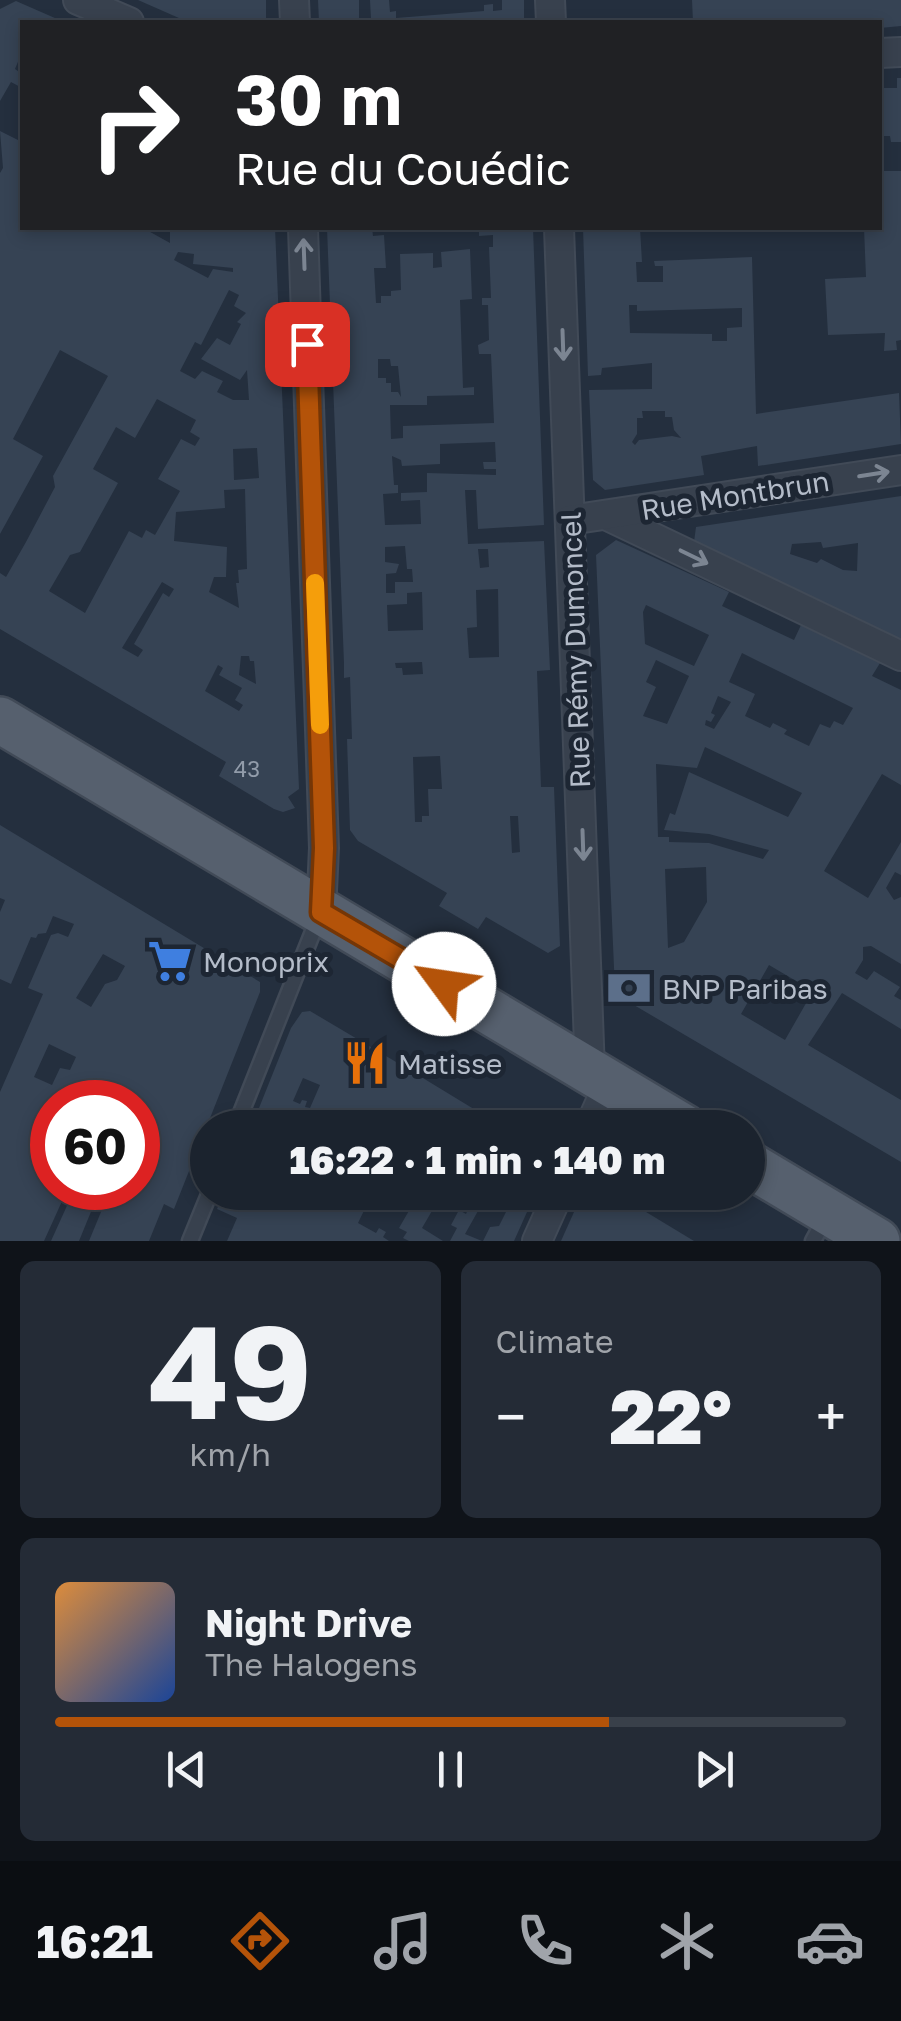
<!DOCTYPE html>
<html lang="en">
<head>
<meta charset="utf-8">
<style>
	:root { --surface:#1b232e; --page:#242b36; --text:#f1f3f6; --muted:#a0a4aa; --line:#39404a; --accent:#b45309 }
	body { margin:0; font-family:"Golos Text",sans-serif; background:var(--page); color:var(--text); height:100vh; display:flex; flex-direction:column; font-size:38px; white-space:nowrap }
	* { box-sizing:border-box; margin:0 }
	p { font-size:32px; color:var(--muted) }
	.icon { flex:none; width:55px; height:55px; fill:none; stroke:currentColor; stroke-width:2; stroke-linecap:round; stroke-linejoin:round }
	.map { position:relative; height:1241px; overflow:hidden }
	.details { display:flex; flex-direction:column; gap:20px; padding:20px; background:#0f1319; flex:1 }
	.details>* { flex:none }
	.top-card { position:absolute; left:20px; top:20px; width:862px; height:210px; border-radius:0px; box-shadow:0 5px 15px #0003,0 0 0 2px var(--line); background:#202124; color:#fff; overflow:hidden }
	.speed { position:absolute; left:30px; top:1080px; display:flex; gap:20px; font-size:50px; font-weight:700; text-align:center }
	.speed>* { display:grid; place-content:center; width:130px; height:130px; border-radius:50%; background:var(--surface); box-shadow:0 5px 15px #0003,0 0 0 2px var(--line); line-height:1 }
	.speed .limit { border:15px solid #d22; background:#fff; color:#111 }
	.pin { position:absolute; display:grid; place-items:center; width:85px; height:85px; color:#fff; margin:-42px; border-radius:20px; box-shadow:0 5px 15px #0006 }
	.me { position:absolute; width:110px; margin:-55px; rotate:301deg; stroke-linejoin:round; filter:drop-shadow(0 0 8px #0008) }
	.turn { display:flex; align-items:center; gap:35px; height:210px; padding:0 50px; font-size:45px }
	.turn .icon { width:130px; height:130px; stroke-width:2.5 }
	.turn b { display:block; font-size:70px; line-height:85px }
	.big { font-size:75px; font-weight:800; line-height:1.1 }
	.details .widget { flex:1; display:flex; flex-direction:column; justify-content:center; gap:15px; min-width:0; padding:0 35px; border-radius:15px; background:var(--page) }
	.details .dial { align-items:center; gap:0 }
	.dial b { font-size:130px; line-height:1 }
	.song { display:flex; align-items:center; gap:30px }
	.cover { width:120px; height:120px; border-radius:15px; background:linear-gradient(135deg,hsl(30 70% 55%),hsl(220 70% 35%)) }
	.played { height:10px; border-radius:5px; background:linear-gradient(90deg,var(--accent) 70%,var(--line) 70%) }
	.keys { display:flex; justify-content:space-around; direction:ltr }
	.heat { display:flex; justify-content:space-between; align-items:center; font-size:55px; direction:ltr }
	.details .tiles { flex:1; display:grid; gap:20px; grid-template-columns:1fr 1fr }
	.widget:last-child { grid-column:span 2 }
	.trip { position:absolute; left:190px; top:1110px; width:575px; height:100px; border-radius:50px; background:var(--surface); box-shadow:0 5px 15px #0003,0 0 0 2px var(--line); font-weight:800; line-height:100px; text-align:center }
	.dock { display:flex; height:160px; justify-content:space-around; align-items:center; background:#0b0e12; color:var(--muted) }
	.dock .icon { width:70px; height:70px }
	.dock .selected { color:var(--accent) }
	.dock b { font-size:45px; color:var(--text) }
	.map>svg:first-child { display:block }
	.building { fill:#364354; fill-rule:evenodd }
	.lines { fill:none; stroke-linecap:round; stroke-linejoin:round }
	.service-casing { stroke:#414a57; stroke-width:19 }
	.minor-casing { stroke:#414a57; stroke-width:32 }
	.primary-casing { stroke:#414a57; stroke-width:50 }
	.service { stroke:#38414e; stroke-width:14 }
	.minor { stroke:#38414e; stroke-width:28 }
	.primary { stroke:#56606e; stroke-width:45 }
	.oneway { stroke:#7c8592 }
	.route-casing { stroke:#753606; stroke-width:25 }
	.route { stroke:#b45309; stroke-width:18 }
	.slow { stroke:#f59e0b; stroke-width:18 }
	.labels { text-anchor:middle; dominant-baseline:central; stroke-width:10; stroke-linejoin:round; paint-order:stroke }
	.number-label { font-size:22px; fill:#929caa }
	.street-label { font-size:28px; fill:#b4bcc9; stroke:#1d2633 }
	.poi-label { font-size:28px; fill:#b4bcc9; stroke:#1d2633; text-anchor:start }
</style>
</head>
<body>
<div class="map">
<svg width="901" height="1241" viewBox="0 0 901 1241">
	<rect width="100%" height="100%" fill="#242f3e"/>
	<g class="building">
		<path d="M138 0H266V22H188Z"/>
		<path d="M318 0H359V22H319Z"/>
		<path d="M370 0H389L390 12 396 11V18L484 11V5L493 4V11L502 10V0H524V22H363L371 19Z"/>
		<path d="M692 0H901V26L880 28V22H693Z"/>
		<path d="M16 1 64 22H22V52L15 69 22 74V88L11 82 0 101V9Z"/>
		<path d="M897 78H901V142H891L890 136H880V88H897Z"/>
		<path d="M0 131 22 142V228H143L170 243V228H275L299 789 288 797 295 808 283 812 274 809 219 776 226 762 0 629V573L6 577 26 542 55 487 53 476 108 376 60 350 13 439 43 456 0 534V173L3 168ZM178 252 194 254 193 264 233 268V272L213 269 208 278 174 260ZM229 290 239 295 234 306 246 313 237 322 241 324 230 345 217 338 201 359 240 380 247 370 249 400H233L217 392 223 381 202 371 195 379 180 371 195 342 201 345ZM157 399 196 420 190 432 200 438 195 446 181 439 158 479 180 491 155 535 146 530 142 538 129 531 85 613 49 591 70 555 80 552 118 483 93 469 116 427 135 438ZM257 448 259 478 234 480 233 449ZM245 489 247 569 238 570 239 583H236L239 608 209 592 214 577H226L227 547 174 541 176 512 225 508 224 490ZM162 582 174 589 169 597 163 593 134 644 143 650 138 657 122 648ZM241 656H249L250 661H254L256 684 239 675ZM218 665 223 668 219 675 242 688 235 700 243 705 239 711 205 691Z"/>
		<path d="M880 171H901V340L896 341 897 350 884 351 885 333 828 335 825 279 866 277 864 228H880Z"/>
		<path d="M327 228H372L373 236 384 235 386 268H374L376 303H381V296H391V291L401 290 400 254 433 253V268L442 267 441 252 470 249 472 299 460 300 463 388 474 387V395L427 396V405H390L391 439 403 438V426L494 423 491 354H479L478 345 489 340 488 305H482V298H491L489 247H493V235L479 236V228H533L544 525 478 529 476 490H465L468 544 544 541 550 670 537 671 541 787H554L560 946 548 953 486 917 478 929 439 906 447 893 358 841 350 830 347 739H352L350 677 344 678V663ZM378 359H390L391 366H398L401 397 398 392H391V383H386V378H378ZM495 442 496 462H483L484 469H496V475L427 473V492L401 493V501L420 500 421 524 385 525 383 494 398 493V485H394L392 456 401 460 402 466 440 464V444ZM405 546 407 569H412L413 582H395V593H386V574L396 573 399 564 385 562V547ZM478 549H488L489 567 480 568ZM498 589 499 657 469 658 467 628 477 627 476 590ZM422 592 423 630 388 631 387 605 407 604V593ZM422 662 423 674 403 675 402 668H396L395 663ZM440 756 442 789H428L429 816H422V822H415L413 757ZM510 816H518L520 852 512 853Z"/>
		<path d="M583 228H640L642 262H636L637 282H663V266H655L654 261 752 257 756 414 899 393 901 444 758 466 757 446 701 456 704 475 605 490 593 480 589 390 652 389V363L602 368 601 375 588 376ZM629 305H637V311L742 308V327L727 328V341H712V334L630 333ZM642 411H665V417H672L674 430 681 438 672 436 639 440 635 445 632 442 637 434V418H643Z"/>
		<path d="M901 496V640L694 542 696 527ZM821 542 823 548 858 543 857 571 843 570 821 559 817 563 790 554 792 544Z"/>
		<path d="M616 540 729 592 722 606 794 640 801 625 880 663 872 676 901 690V785L882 774 824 871 868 898 901 842V875L895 872 886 888 894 900 901 897V964L871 946 863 947V960L855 973 867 980 874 971 900 987 894 996 901 1000V1029L842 993 808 1045 901 1100V1162L622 998 615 990 596 555ZM646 605 709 635 694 666 645 644 643 612ZM742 653 853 708 843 725 834 721 830 728 820 724 809 746 784 734 787 730 773 723 770 728 745 716 755 694 729 682ZM656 660 689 676 667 724 643 716 656 687 646 682ZM718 696 731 702 714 729 705 725 706 720 711 722 715 715 711 713ZM705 747 802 793 788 817 689 772 675 815 670 813 664 830 709 834 769 850 763 859 709 843 669 842V837H658L656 764 697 768ZM706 867 707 902 684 942 668 948 665 869ZM769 965 813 991 785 1040 741 1014Z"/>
		<path d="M0 825 260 982V992L174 1209 164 1204 149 1241H89L108 1195 103 1193 101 1198 97 1197 79 1241H51L75 1188H138V1102H52V1188H68L44 1241H0V1092L43 994 28 988 51 935 58 933 68 937 74 924 53 916 46 933 38 934 36 938 31 937 11 984 0 979V912L5 900 0 898ZM103 954 125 966 117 980 105 984 91 1007 76 998ZM49 1044 76 1057 70 1070 60 1068 52 1085 34 1077Z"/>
		<path d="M310 1011 413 1072 505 1128H394L385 1122 381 1128H373L356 1117 351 1128H251L291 1028 302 1012ZM303 1078 320 1085 310 1108 305 1107 307 1101 302 1100 300 1104 293 1101Z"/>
		<path d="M224 1192H271L273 1201 292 1209 296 1199 283 1192H373L358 1223 376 1233 379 1228 386 1232 383 1237 389 1241H227L237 1218 217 1209Z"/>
		<path d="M406 1192H443L422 1228 443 1241H409L403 1238 407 1232 399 1228 410 1209 406 1206 412 1195Z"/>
		<path d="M473 1192H536L514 1241H483L490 1227 499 1226 507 1210Z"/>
		<path d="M583 1192H613L694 1241H561Z"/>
		<path d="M469 1207 478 1211 465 1234 482 1241H450L457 1228 451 1225 459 1210 466 1214Z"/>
	</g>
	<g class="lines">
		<g class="service-casing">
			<g id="service">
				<path d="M235 1128 318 919"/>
				<path d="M190 1241 210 1192"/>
				<path d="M813 1241 827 1215"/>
			</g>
		</g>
		<g class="minor-casing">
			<g id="minor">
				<path d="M78 0 129 22"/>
				<path d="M294 0 295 22"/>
				<path d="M550 0 551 22"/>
				<path d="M880 53 901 52"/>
				<path d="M303 228 324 848 321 912"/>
				<path d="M559 228 590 1072"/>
				<path d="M606 515 901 656"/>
				<path d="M570 520 901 470"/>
				<path d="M589 1128 609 1083"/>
				<path d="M537 1241 559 1192"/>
			</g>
		</g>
		<g class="primary-casing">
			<g id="primary">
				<path d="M0 720 685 1128"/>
				<path d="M748 1164 877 1241"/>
			</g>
		</g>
		<use href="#service" class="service"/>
		<use href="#minor" class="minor"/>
		<use href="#primary" class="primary"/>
	</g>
	<defs><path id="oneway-shaft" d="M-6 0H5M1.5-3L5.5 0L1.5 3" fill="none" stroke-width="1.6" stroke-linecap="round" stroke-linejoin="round" transform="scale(2.5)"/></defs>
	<g class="oneway">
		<use href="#oneway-shaft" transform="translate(304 254) rotate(-92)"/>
		<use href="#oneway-shaft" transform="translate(563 345) rotate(88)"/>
		<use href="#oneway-shaft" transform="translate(874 474) rotate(-9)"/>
		<use href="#oneway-shaft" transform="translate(694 557) rotate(26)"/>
		<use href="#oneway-shaft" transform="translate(583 845) rotate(88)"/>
	</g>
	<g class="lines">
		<g class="route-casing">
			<path id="route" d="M307 344 324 848 321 912 444 984"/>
		</g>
		<use href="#route" class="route"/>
		<path class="slow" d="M315 583 320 725"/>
	</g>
	<defs>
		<g id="supermarket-bare" transform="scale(3.45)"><path d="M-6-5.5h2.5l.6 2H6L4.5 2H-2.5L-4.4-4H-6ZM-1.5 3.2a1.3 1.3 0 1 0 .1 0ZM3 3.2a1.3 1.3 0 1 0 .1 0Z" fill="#3f7fe0" stroke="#1d2633" stroke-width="2.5" paint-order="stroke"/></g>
		<g id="bank-bare" transform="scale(3.45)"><path d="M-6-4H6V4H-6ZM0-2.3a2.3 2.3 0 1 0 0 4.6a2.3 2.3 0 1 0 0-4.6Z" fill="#5c6f8a" stroke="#1d2633" stroke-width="2.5" paint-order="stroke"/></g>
		<g id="restaurant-bare" transform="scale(3.45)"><path d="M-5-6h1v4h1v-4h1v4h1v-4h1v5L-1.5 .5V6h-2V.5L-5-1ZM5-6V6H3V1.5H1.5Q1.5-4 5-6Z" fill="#e8710a" stroke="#1d2633" stroke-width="2.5" paint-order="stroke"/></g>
	</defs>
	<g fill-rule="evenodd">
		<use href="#supermarket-bare" x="170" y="961"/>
		<use href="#bank-bare" x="629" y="988"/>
		<use href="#restaurant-bare" x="365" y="1063"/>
	</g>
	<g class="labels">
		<g class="number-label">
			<text x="247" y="768">43</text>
		</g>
		<g class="street-label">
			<text transform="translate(735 495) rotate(-9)">Rue Montbrun</text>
			<text transform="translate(575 650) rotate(-92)">Rue Rémy Dumoncel</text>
		</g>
		<g class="poi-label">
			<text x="203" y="961">Monoprix</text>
			<text x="662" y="988">BNP Paribas</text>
			<text x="398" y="1063">Matisse</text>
		</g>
	</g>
</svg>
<div class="speed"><div class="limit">60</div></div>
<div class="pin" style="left:307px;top:344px;background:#d93025"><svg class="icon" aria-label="arrive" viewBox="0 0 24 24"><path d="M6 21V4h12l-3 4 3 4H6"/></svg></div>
<svg class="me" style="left:444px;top:984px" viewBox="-20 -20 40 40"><circle r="19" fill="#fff"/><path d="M0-13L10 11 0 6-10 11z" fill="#b45309"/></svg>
<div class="trip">16:22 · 1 min · 140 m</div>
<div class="top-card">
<div class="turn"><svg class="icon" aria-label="right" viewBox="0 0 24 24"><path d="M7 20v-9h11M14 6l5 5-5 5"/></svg><div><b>30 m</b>Rue du Couédic</div></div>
</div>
</div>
<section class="details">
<div class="tiles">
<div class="widget dial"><b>49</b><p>km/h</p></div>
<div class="widget"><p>Climate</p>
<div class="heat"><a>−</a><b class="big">22°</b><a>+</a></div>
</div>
<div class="widget">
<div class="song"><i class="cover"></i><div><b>Night Drive</b><p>The Halogens</p></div></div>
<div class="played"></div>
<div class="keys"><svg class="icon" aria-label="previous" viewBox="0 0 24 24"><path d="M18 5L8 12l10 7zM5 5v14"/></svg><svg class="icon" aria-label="pause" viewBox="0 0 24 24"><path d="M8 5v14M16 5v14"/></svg><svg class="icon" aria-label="next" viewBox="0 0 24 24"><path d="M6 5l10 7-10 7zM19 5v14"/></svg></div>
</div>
</div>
</section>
<nav class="dock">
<b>16:21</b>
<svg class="icon selected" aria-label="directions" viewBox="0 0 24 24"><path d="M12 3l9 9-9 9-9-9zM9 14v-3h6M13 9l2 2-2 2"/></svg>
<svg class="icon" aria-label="music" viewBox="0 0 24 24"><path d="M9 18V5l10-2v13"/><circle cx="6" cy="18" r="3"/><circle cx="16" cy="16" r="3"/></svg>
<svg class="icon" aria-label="phone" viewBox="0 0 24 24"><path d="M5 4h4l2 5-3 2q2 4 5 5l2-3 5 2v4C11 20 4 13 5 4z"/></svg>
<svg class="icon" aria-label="climate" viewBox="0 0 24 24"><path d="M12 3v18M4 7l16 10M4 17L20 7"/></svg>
<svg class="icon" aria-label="car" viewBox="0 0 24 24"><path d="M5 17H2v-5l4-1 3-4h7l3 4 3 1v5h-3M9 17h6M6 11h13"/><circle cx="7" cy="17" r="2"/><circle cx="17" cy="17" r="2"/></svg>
</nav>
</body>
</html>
